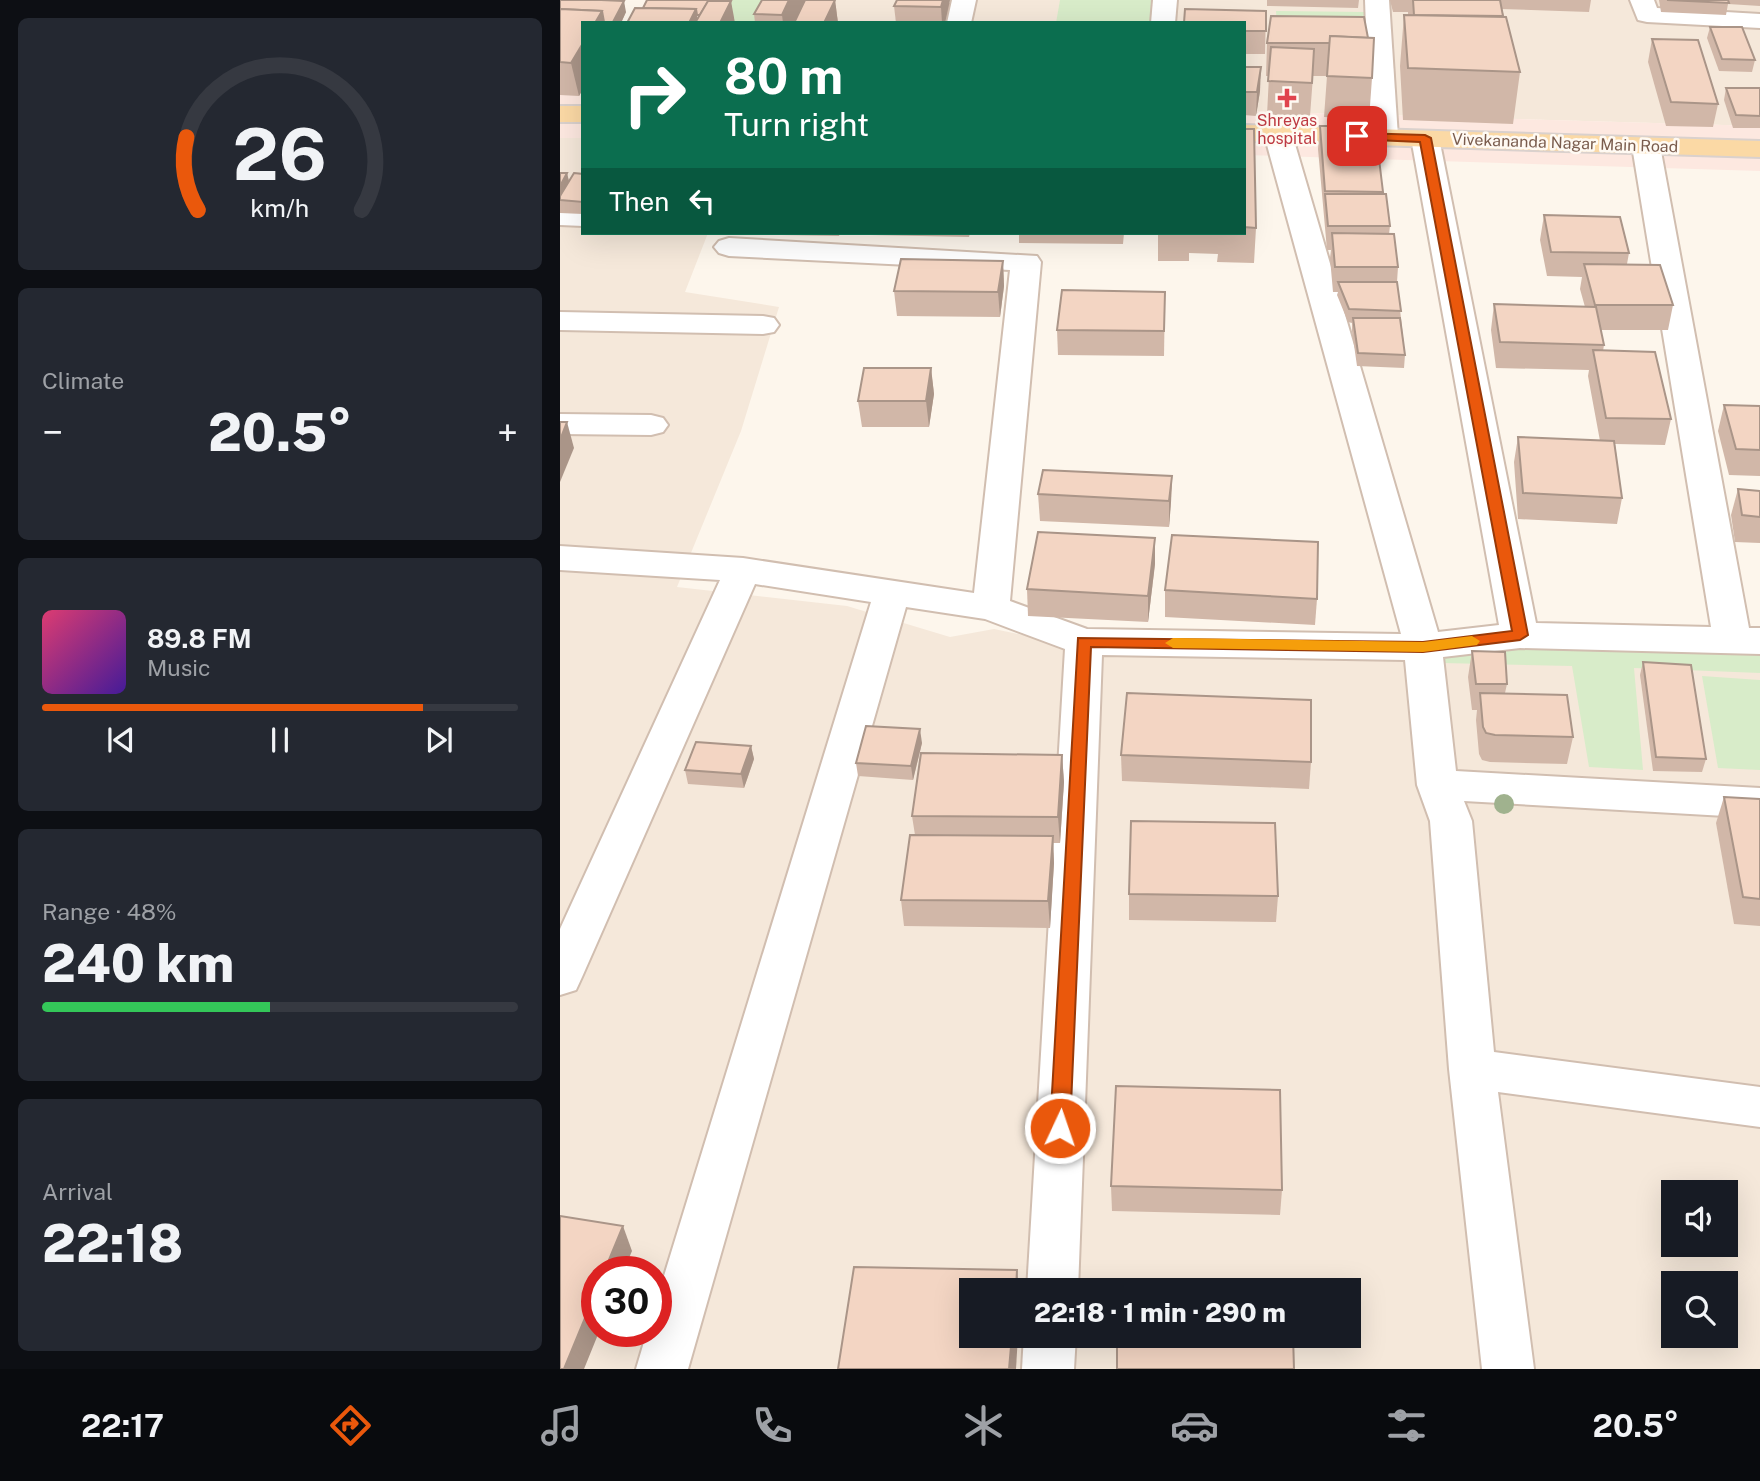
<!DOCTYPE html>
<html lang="en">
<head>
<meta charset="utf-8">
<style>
	:root { --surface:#171b24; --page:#242831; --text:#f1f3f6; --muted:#9ea1a6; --line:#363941; --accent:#ea580c }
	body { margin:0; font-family:"Public Sans",sans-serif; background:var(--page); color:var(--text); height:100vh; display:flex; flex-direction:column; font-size:26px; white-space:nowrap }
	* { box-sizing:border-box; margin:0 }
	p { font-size:23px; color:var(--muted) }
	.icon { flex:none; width:38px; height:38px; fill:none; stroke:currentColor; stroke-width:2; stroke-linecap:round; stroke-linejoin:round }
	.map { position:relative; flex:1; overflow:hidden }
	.sheet { display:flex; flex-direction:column; gap:18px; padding:18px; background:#0d0f14; width:560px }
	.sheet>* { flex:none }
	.banner { position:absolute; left:21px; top:21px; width:665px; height:214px; border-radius:0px; box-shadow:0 7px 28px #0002; background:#0b6e4f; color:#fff; overflow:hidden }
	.buttons { position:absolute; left:1101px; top:1180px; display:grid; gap:14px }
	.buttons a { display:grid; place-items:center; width:77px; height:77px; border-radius:0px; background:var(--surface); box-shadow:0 7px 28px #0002; font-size:35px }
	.speed { position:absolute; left:21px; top:1256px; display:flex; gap:14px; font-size:35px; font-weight:700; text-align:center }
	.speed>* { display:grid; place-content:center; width:91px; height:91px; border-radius:50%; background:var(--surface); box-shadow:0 7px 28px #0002; line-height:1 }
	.speed .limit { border:10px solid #d22; background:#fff; color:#111 }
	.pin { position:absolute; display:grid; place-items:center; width:60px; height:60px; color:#fff; margin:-30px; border-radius:14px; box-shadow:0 4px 10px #0006 }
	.me { position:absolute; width:77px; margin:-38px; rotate:3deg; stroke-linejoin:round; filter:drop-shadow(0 0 5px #0008) }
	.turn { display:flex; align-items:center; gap:24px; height:147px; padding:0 28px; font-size:32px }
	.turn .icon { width:91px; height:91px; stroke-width:2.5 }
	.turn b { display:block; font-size:49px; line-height:60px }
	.then { display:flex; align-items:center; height:66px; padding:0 28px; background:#0003; gap:14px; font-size:26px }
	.big { font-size:52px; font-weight:800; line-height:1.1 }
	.sheet .card { flex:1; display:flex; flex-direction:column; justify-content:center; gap:10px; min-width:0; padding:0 24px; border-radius:10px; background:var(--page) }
	.sheet .dial { align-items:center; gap:0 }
	.dial svg { height:182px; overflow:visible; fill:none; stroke:var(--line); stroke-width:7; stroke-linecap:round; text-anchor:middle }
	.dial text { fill:var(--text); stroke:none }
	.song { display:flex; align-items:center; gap:21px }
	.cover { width:84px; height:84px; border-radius:10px; background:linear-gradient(135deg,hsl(340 70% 55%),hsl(260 70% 35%)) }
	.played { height:7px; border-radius:4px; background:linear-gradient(90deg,var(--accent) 80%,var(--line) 80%) }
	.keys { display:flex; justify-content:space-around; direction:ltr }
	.heat { display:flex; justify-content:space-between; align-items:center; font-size:38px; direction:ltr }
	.charge { height:10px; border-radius:5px; background:linear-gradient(90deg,#34c759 48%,var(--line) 0) }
	.trip { position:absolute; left:399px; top:1278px; width:402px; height:70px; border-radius:0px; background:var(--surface); box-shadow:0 7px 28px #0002; font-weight:800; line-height:70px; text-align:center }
	.tabs { display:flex; height:112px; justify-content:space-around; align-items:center; background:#090b0e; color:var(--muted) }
	.tabs .icon { width:49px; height:49px }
	.tabs .selected { color:var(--accent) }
	.tabs b { font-size:32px; color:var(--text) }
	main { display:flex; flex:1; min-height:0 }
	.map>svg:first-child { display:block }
	.residential { fill:#f5e8da; fill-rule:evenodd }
	.commercial { fill:#fde8e0 }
	.green { fill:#d8ecc9 }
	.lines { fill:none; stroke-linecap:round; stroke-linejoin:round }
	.minor-casing { stroke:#d1beb0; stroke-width:4 }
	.major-casing { stroke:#dad1cd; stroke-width:4 }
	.minor { fill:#fff; fill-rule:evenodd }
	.major { fill:#fbd9a5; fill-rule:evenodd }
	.tree { fill:#a0b28e }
	.wall { fill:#d1b7a8 }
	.shaded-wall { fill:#aa9588 }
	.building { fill:#f3d5c3; stroke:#aa9588; stroke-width:2 }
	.route { fill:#ea580c; stroke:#983908; stroke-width:2 }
	.slow { fill:#f59e0b }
	.health-dot { fill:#e0444e; stroke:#fffaf3; stroke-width:2.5 }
	.labels { text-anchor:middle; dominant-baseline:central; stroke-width:5; stroke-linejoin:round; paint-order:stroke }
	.far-health-label { font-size:16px; fill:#be3a42; stroke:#fffaf3 }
	.far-street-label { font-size:16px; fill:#7a5c4d; stroke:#fffaf3 }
</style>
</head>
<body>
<main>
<section class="sheet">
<div class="card dial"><svg viewBox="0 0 100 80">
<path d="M14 69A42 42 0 1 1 86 69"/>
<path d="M14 69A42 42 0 0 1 9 37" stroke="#ea580c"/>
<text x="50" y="56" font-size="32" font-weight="700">26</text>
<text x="50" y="72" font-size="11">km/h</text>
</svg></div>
<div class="card"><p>Climate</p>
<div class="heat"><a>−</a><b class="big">20.5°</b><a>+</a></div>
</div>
<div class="card">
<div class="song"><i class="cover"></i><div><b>89.8 FM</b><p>Music</p></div></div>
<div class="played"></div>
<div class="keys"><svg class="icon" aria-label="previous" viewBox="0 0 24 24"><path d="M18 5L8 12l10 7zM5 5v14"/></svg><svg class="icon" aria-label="pause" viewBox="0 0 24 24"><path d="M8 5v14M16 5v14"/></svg><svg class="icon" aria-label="next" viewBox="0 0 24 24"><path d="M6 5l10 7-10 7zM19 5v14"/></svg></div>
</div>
<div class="card"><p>Range · 48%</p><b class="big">240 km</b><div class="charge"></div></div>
<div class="card"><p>Arrival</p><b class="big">22:18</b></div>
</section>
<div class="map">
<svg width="1200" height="1369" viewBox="0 0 1200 1369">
	<rect width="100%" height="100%" fill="#fdf6ec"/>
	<g class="residential">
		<path d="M107 0H1200V126L684 111V23H95Z"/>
		<path d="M0 138H23V233H148L125 292 219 307 181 431 117 587 287 606 390 637 434 629 549 653 1200 650V1369H0ZM1113 1192H1166V1244H1113ZM37 1272H96V1332H37ZM1113 1283H1166V1335H1113ZM411 1290H789V1335H411Z"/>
	</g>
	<g class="commercial">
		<rect x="0" y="92" width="23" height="46"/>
		<path d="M684 111 1200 126V171L684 155Z"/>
	</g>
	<g class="green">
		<path d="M172 0H225L212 23H161Z"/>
		<path d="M500 0H594L592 23H496Z"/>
		<path d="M716 11 806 12 808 45 718 44Z"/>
		<path d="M961 640 1200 650V673L1074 668 1083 770 1029 767 1012 666 883 663 880 651Z"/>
		<path d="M1142 676 1200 680V770L1158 768Z"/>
	</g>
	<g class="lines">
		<g class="minor-casing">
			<g id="minor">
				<path d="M392 0H416L411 23H387Z"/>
				<path d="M593 0H617L615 23H591Z"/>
				<path d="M805 0H829L838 137 834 143H814L810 137Z"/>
				<path d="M1070 0H1094L1097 8 1200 14V28L1087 22 1078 20Z"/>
				<path d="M718 126 728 128 732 134 878 632 939 625 851 138 855 132H875L879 138 976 623 1151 627 1072 146 1076 140H1096L1100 146 1189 628H1200V654L960 648 883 657 896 771 1200 788V818L904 801 912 821 934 1052 1200 1087V1127L938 1092 974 1369H922L889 1069 870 821 857 785 845 660 542 655 518 1290H467L505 649 425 619 346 607 128 1369H76L87 1332H96V1302L311 602 195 584 22 977 16 990 0 995V929L160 580 0 570V546L183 558 414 593 450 270 169 256 159 253 154 247 159 241 169 238 477 256 481 262 450 601 527 629 841 634 704 134 708 128Z"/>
				<path d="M0 207 23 208V226L0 225Z"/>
				<path d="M0 312 203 316 214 318 219 325 214 332 203 334 0 330Z"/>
				<path d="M0 414 91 415 103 418 108 425 103 432 91 435 0 434Z"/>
				<path d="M464 1335H516L514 1369H462Z"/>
			</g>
		</g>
		<g class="major-casing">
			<g id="major">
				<rect x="0" y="106" width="23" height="16"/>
				<path d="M684 125 1200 141V157L684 141Z"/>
			</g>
		</g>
		<use href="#minor" class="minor"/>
		<use href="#major" class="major"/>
	</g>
	<circle class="tree" cx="944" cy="804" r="10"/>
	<g class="wall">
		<path d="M0 0 66 12 61 23H23V89L19 96 0 95Z"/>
		<path d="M275 0 278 23H195L194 14Z"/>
		<path d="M707 0H799L798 8 707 6Z"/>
		<path d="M830 0H1031L1029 12 942 9 960 72 953 124 843 120 840 66 844 15H848V12H833Z"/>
		<path d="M1099 0H1200V6L1168 4 1166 15 1101 12Z"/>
		<path d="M390 3 385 23H336L334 6Z"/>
		<path d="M706 11 705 54H684V23Z"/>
		<path d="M804 17 812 78 809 120 764 117 767 76H753L750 116 707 115 709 76H706L707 43Z"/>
		<path d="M1150 27 1195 60 1192 72 1159 71 1147 38Z"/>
		<path d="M1092 39 1158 104 1153 127 1106 126 1088 62Z"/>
		<path d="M684 67 700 91 696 116 684 115Z"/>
		<path d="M1166 88H1200V128H1173L1164 100Z"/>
		<path d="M760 126 823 192 830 226 829 234 838 267 837 282 845 355 844 368 797 366 792 331V323L788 322 777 295 778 292H773L770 258 771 250H767L758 149Z"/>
		<path d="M684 129 696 228 694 263 657 262 658 254 629 253V261H598V233H684Z"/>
		<path d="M0 173H7L9 181 23 174V214L0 213Z"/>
		<path d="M984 215 1069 253 1067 264 1113 305 1108 330H1041L1044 345 1043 351 1111 419 1105 445 1055 444 1062 498 1057 524 958 519 954 462 958 437 1040 441 1028 376 1029 370 936 368 931 330 934 304 1025 307 1020 289 1022 277 987 276 980 240Z"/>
		<path d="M221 233H280L279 236 221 235Z"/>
		<path d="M309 233H410L409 237 310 235Z"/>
		<path d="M459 233H564L563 244 459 243Z"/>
		<path d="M443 261 444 286 440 317 337 316 334 291Z"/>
		<path d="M605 292 604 356 498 355 497 330Z"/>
		<path d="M371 368 374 394 369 427H302L298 401Z"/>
		<path d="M1164 405 1200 406V476L1169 475 1158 431Z"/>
		<path d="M612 476 611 502 609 527 480 521 478 494Z"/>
		<path d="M1178 489 1200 491V543L1175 542 1171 515Z"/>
		<path d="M595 564 588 622 468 616 467 589Z"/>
		<path d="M605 590 757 599 755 625 605 617Z"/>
		<path d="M912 651 947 684 945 693 1013 737 1007 764 930 762 922 760 919 754 916 720 917 710H912L908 677Z"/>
		<path d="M1083 662 1146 759 1142 772 1093 771 1080 675Z"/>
		<path d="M362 743 353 780 298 776 296 763Z"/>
		<path d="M191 746 194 759 184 788 128 784 125 770Z"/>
		<path d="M502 755 504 782 500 843H493L494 863 490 928 344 926 341 900 355 835 352 816Z"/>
		<path d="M561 755 751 762 749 789 562 781Z"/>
		<path d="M1164 797 1200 799V926L1174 924 1156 823Z"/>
		<path d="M569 894 718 896 716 922 569 920Z"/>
		<path d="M551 1186 722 1190 720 1215 552 1211Z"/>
	</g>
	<g class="shaded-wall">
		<path d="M229 0H253L243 23H223L222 15Z"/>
		<path d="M275 0 278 23H264Z"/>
		<path d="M383 0H390L385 23H382L381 7Z"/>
		<path d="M64 1 66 12 61 23H53Z"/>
		<path d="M171 1 175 23H160Z"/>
		<path d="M136 9 138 23H129Z"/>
		<path d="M42 11 44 23H35Z"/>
		<path d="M23 43V89L19 96 11 63Z"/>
		<path d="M701 67 700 91 696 116 697 92Z"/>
		<path d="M7 173 10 186 0 200V186Z"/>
		<path d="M443 261 444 286 440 317 438 292Z"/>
		<path d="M371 368 374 394 369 427 366 401Z"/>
		<path d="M7 422 14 448 0 482V440Z"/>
		<path d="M612 476 611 502 609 527V501Z"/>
		<path d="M595 538V564L588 622V596Z"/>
		<path d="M360 729 362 743 353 780 351 766Z"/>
		<path d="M191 746 194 759 184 788 181 774Z"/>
		<path d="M502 755 504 782 500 843 498 817Z"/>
		<path d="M493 836 494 863 490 928 488 901Z"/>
		<path d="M63 1226 72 1251 63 1272H44Z"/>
		<path d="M457 1270 459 1290H456Z"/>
		<path d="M37 1289V1332H39L24 1369H4Z"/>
		<path d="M452 1335H458L456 1369H449Z"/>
	</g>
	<g class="building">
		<path d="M0 0H41L64 1 53 22H44L42 11 0 9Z"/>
		<path d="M87 0H149L140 15H137L136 9 83 8Z"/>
		<path d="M202 0H229L222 15 194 14Z"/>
		<path d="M245 0H275L264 23H234Z"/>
		<path d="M337 0H383L381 7 334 6Z"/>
		<path d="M853 0H940L943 16 854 15Z"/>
		<path d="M1107 0H1168L1169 3Z"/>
		<path d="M148 1H171L160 23H135Z"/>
		<path d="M75 8 136 9 129 23H67Z"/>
		<path d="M0 9 42 11 35 23H23V43L11 63 0 62Z"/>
		<path d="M625 9 706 11V31H684V23H624Z"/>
		<path d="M844 15 946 17 960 72 848 68Z"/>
		<path d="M711 16 804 17 808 38 770 36V43H707Z"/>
		<path d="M1150 27H1182L1195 60 1162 59Z"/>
		<path d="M770 36 814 38 812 78 767 76Z"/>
		<path d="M1092 39 1138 40 1158 104 1111 102Z"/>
		<path d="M711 47 754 49 752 83 708 81Z"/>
		<path d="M684 67H701L697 92H684Z"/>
		<path d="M1166 88H1200V116L1176 115Z"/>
		<path d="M760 126H815L823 192 765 191Z"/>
		<path d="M684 129H694L696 228 684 227Z"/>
		<path d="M0 173H7L0 186Z"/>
		<path d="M14 173 23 174V202L0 200V196Z"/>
		<path d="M765 194H826L830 226H768Z"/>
		<path d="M984 215 1060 217 1069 253 991 252Z"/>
		<path d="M772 233 834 234 838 267H775Z"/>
		<path d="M341 259 443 261 438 292 334 291Z"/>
		<path d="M1024 264 1100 265 1113 305H1035Z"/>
		<path d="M778 282H837L841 311 789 309Z"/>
		<path d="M502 290 605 292 604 331 497 330Z"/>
		<path d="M934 304 1036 307 1044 345 940 342Z"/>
		<path d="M793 318H840L845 355 798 353Z"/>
		<path d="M1033 350 1095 352 1111 419 1046 418Z"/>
		<path d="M304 368H371L366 401H298Z"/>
		<path d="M1164 405 1200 406V450L1176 449Z"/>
		<path d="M0 422H7L0 440Z"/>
		<path d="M958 437 1054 441 1062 498 963 493Z"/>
		<path d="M483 470 612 476 609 501 478 494Z"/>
		<path d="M1178 489 1200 491V517L1182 515Z"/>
		<path d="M478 532 595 538 588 596 467 589Z"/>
		<path d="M612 535 758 542 757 599 605 590Z"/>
		<path d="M912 651 945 652 947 684H916Z"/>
		<path d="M1083 662 1131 665 1146 759 1096 757Z"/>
		<path d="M567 693 751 700V762L561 755Z"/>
		<path d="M920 693 1007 695 1013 737 935 735 926 733 923 727Z"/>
		<path d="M306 726 360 729 351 766 296 763Z"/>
		<path d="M136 742 191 746 181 774 125 770Z"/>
		<path d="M361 753 502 755 498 817 352 816Z"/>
		<path d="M1164 797 1200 799V899L1183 897Z"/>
		<path d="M571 821 715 823 718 896 569 894Z"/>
		<path d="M350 835 493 836 488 901 341 900Z"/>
		<path d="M556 1086 720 1090 722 1190 551 1186Z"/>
		<path d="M0 1216 63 1226 44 1272H37V1289L4 1369H0Z"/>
		<path d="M294 1267 457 1270 456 1290H411V1335H452L449 1369H278Z"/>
		<path d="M557 1335H733L734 1369H557Z"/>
	</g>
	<path class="route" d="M797 133 865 135 871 138 968 635 960 640 863 652 531 647 510 1128 507 1134 500 1136 493 1134 490 1128 518 638 863 642 952 631 860 142 793 139 792 136Z"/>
	<path class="slow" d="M912 636 920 641 917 645 863 652 613 648 605 643 613 638 863 642Z"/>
	<path class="health-dot" d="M723.5 87.5h7v7h7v7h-7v7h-7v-7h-7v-7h7z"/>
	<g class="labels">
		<g class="far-health-label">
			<text x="727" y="120">Shreyas<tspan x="727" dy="18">hospital</tspan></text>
		</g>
		<g class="far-street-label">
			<text transform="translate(1005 143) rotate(2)">Vivekananda Nagar Main Road</text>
		</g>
	</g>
</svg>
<div class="buttons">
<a><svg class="icon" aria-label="sound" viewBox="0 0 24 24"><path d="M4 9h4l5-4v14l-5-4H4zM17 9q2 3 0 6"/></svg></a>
<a><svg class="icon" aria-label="search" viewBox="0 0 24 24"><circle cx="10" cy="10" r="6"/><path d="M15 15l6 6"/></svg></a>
</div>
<div class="speed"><div class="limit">30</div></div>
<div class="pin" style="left:797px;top:136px;background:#d93025"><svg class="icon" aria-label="arrive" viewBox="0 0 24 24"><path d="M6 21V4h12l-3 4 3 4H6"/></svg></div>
<svg class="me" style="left:500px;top:1128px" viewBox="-20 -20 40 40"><circle r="17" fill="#ea580c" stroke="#fff" stroke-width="3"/><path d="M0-11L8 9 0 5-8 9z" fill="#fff"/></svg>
<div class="trip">22:18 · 1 min · 290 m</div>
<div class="banner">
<div class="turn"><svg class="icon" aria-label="right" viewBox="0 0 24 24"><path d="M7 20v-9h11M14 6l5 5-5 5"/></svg><div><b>80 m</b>Turn right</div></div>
<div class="then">Then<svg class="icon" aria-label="left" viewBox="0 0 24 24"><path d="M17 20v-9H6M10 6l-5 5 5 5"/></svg></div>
</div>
</div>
</main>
<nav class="tabs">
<b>22:17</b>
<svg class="icon selected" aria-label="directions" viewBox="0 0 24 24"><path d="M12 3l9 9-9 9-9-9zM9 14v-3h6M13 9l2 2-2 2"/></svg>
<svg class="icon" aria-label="music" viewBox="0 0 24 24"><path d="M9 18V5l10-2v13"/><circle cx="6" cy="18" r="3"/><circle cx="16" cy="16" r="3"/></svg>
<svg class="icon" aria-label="phone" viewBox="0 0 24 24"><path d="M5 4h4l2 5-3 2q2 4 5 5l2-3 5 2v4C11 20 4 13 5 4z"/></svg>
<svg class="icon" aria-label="climate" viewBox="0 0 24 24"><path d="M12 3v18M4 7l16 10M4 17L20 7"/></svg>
<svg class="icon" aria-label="car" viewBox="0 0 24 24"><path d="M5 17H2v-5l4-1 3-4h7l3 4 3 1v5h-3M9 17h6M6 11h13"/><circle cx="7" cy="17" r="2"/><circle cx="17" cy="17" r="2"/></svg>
<svg class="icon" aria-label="filters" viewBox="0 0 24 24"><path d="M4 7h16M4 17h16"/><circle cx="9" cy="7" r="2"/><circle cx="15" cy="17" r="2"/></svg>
<b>20.5°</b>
</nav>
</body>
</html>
